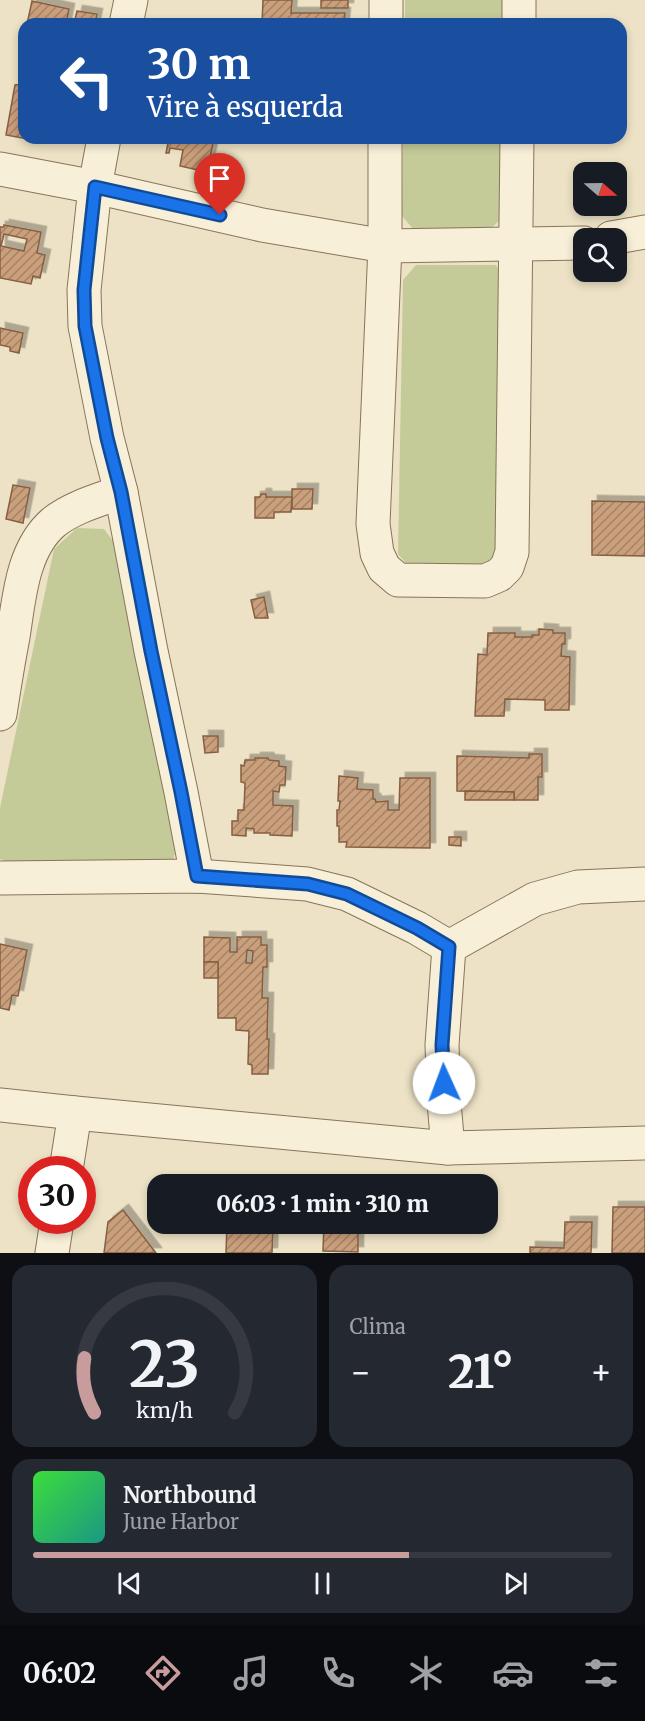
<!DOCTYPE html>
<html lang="pt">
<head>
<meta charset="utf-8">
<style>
	:root { --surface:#171b24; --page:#242831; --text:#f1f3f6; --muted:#9ea1a6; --line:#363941; --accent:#c89b9c }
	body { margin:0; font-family:Merriweather,serif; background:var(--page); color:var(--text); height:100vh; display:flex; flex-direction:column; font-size:22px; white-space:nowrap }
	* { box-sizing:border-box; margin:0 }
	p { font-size:20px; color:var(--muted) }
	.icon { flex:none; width:33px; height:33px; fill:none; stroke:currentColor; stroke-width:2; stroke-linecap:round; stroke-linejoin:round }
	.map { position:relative; height:1253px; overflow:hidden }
	.panel { display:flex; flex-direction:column; gap:12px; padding:12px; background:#0d0f14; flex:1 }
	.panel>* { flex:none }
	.guide { position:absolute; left:18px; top:18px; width:609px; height:126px; border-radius:18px; box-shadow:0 3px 9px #0003; background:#1a4fa0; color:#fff; overflow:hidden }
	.needle { width:39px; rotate:110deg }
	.buttons { position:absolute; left:573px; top:162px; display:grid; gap:12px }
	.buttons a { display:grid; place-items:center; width:54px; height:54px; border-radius:12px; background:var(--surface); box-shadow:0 3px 9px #0003; font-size:30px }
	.speed { position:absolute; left:18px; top:1156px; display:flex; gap:12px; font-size:30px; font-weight:700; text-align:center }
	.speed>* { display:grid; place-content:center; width:78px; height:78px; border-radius:50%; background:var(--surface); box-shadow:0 3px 9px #0003; line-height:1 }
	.speed .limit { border:9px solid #d22; background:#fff; color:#111 }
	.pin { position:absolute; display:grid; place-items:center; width:51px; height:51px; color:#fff; margin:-62px -26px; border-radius:50% 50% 50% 0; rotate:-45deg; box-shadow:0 0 6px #0007 }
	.pin .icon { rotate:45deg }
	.me { position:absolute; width:66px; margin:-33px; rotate:358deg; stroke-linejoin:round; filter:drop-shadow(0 0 4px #0008) }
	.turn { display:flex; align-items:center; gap:21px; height:126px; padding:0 30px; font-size:27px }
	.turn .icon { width:78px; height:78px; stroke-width:2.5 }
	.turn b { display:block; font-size:42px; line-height:51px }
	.big { font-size:45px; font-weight:800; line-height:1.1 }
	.panel .widget { flex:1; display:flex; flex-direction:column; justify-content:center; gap:9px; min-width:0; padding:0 21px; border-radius:18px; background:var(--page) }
	.panel .dial { align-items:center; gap:0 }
	.dial svg { height:156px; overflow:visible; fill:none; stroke:var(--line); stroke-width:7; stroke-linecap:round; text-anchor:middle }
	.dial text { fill:var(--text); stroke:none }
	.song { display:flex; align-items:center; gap:18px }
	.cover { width:72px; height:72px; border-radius:9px; background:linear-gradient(135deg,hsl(120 70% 55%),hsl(170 70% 35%)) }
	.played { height:6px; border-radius:3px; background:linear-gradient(90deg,var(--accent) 65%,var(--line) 65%) }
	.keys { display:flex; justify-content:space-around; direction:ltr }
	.heat { display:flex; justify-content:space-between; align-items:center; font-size:33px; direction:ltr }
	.panel .tiles { flex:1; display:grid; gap:12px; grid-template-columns:1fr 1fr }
	.widget:last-child { grid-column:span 2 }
	.trip { position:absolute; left:147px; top:1174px; width:351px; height:60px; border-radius:18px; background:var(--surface); box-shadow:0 3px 9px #0003; font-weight:800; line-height:60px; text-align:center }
	.tab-bar { display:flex; height:96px; justify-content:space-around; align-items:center; background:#090b0e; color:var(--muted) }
	.tab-bar .icon { width:42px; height:42px }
	.tab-bar .current { color:var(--accent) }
	.tab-bar b { font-size:27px; color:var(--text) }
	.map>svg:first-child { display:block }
	.green { fill:#c4cb99 }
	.building { fill:url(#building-hatch); stroke:#865f42; stroke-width:1.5; fill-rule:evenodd; filter:url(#shadow) }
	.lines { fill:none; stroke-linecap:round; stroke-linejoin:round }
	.minor-casing { stroke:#88745b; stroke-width:35 }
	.minor { stroke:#f8efd8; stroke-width:33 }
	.route-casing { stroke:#114b97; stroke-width:15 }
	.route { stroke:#1a73e8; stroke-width:10 }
</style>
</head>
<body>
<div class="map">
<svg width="645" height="1253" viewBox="0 0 645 1253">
	<defs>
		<pattern id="building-hatch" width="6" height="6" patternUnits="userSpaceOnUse" patternTransform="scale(1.5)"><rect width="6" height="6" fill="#ca9f7b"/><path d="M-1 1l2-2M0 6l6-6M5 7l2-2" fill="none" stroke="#a58264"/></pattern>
		<filter id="shadow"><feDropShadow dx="5.5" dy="-5.5" stdDeviation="0" flood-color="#0004"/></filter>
	</defs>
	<rect width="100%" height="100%" fill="#ede2c5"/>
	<g class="green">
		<path d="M405 0H509L508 24H405Z"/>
		<path d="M403 138H505L503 217 487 232 414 230 402 216Z"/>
		<path d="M416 265H496L507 284 499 556 483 571 410 568 398 554 403 280Z"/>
		<path d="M77 528 104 529 120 550 179 833 173 861 23 867 0 859V808L54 549Z"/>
	</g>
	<g class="building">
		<path d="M263 0H292L291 13H345L344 24H262Z"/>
		<rect x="321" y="0" width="27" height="8"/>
		<path d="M32 1 69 9 66 24H27Z"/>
		<path d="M77 11 97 14 95 24H74Z"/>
		<path d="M24 84V138H39L38 141 6 135 15 85Z"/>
		<path d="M169 138H214L207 172 180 166 183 150 170 148 169 153H166Z"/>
		<path d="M4 225 41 232 37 253 45 255 40 278 33 276 31 284 0 278V227H4ZM4 234 27 239 24 251 1 246Z"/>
		<path d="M0 328 23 333 19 353 10 351V347L0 345Z"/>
		<path d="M13 485 30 488 23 523 6 519Z"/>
		<path d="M292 489H313L312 509H292Z"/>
		<path d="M261 494H266V497H292L291 512H274V518H255V497H260Z"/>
		<path d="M592 501 645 502V556L592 555Z"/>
		<path d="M264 597 268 618H255L251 600Z"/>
		<path d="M539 629 553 630V633H565V644H562L561 656 570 657 569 710H545V700L505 699 504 716H475L478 654 487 655 488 633H515V637H532V635H539Z"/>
		<path d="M203 736H218V752L205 753Z"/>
		<path d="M529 754H542V777H538V800H514V792L457 791V756L529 758Z"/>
		<path d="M255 758H268L269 760 279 761V766L286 767 285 785H280L279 792 273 791V805L293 806 292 836 270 835V833H254V829L246 828V836L232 835V821H238V810H244L245 783 241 782V765L244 766 245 760H255Z"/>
		<path d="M339 776 358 778 357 789 373 790V799H375L376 802 388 801V810H399L400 778H430V848L346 847 347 842H339V826H337V810H339L340 801H338Z"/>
		<path d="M465 791 514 792V800H465Z"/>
		<path d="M449 837H461V846L449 845Z"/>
		<path d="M204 937 230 938V952H237V937H261V945H267V967H263L262 998H268L267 1039H269L268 1074H252V1065L248 1064 249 1031 236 1030V1018H218V962H204ZM247 950 253 951 252 963H246Z"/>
		<path d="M0 944 27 950 18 996 12 995 9 1010 0 1008Z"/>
		<rect x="204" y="962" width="14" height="16"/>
		<path d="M613 1207H645V1253H612Z"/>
		<path d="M123 1210 156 1253H104L108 1222Z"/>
		<path d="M565 1222H592L591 1253H530V1247L564 1248Z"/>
		<path d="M227 1224H273L272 1253H226Z"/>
		<path d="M324 1224H358V1252L323 1251Z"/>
	</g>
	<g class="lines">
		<g class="minor-casing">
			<g id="minor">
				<path d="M126 24 131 0"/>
				<path d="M386 24V0"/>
				<path d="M519 24V0"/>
				<path d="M104 138 95 187 84 290 85 326 107 438 121 492 151 651 181 792 197 876"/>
				<path d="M385 138V246L373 524 377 553 384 568 398 580 485 581 499 575 507 567 512 552 517 138"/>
				<path d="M0 169 95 187 262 225 385 246 584 243"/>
				<path d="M611 238 645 232"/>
				<path d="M0 714C4 688 8 663 13 637 19 599 22 549 54 522 73 507 99 500 121 492"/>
				<path d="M0 878 197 876 307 884 347 894 417 928 449 947"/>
				<path d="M449 947 535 899 578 887 645 884"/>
				<path d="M0 1105 75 1113 448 1148 645 1143"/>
				<path d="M448 1148 444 1102 442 1045 449 947"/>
				<path d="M66 1170 75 1113"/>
				<path d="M52 1253 57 1221"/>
			</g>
		</g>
		<use href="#minor" class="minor"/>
	</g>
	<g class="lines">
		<g class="route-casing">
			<path id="route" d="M220 215 95 187 84 290 85 326 107 438 121 492 151 651 181 792 197 876 308 884 347 894 417 928 449 947 442 1045 444 1083"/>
		</g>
		<use href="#route" class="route"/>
	</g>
</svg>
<div class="buttons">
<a><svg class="needle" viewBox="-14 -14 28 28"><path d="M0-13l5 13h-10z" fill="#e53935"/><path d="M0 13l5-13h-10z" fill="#9ea1a6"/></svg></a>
<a><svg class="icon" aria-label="search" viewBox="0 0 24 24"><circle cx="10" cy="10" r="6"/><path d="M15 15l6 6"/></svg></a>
</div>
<div class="speed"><div class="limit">30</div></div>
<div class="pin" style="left:220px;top:215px;background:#d93025"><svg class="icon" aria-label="arrive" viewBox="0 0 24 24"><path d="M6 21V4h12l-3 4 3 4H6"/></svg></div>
<svg class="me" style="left:444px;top:1083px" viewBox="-20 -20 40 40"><circle r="19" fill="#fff"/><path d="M0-13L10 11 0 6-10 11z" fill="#1a73e8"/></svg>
<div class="trip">06:03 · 1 min · 310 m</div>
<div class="guide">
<div class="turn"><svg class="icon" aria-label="left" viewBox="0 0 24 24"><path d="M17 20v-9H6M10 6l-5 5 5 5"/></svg><div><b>30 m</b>Vire à esquerda</div></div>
</div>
</div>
<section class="panel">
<div class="tiles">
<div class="widget dial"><svg viewBox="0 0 100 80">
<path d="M14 69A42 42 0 1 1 86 69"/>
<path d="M14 69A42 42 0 0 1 9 41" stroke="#c89b9c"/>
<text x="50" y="56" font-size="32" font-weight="700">23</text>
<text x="50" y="72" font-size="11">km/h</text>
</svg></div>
<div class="widget"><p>Clima</p>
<div class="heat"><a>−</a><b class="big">21°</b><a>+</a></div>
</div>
<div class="widget">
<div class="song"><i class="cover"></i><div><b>Northbound</b><p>June Harbor</p></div></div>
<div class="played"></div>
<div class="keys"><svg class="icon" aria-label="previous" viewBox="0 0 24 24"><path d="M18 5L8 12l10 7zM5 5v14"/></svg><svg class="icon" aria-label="pause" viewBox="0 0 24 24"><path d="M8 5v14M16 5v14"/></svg><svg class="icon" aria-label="next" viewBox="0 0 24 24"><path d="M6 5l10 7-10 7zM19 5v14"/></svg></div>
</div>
</div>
</section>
<nav class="tab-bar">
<b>06:02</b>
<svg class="icon current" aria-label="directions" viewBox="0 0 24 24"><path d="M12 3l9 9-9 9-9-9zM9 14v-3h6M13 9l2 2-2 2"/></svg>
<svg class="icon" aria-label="music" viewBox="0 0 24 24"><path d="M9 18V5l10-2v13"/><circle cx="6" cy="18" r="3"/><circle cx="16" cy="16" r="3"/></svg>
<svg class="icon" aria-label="phone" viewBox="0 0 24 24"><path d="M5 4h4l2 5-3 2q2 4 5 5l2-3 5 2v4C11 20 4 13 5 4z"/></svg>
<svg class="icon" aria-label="climate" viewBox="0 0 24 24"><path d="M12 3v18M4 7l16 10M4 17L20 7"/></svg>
<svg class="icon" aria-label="car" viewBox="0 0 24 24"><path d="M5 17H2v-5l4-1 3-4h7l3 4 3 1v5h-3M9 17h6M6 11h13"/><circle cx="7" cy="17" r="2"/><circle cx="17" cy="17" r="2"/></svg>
<svg class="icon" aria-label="filters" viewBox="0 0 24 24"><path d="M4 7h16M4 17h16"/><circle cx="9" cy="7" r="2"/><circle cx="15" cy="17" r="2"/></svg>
</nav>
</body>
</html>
